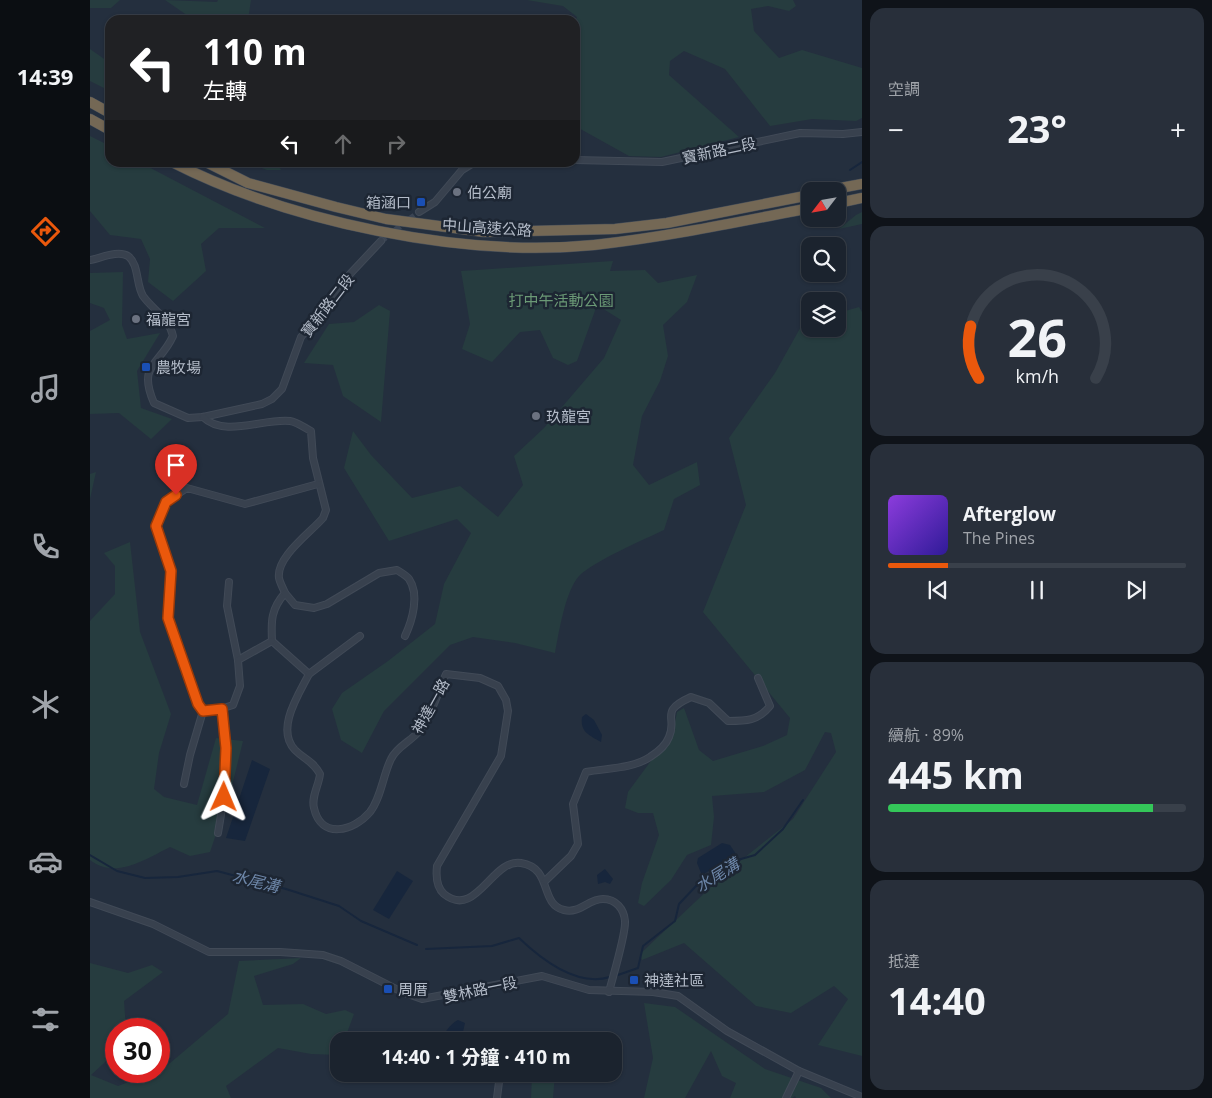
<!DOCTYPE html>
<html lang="zh-TW">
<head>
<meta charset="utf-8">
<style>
	:root { --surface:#1b232e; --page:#282f3a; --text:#f1f3f6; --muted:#a0a4aa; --line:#39404a; --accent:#ea580c }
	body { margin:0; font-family:"Open Sans","Noto Sans TC",sans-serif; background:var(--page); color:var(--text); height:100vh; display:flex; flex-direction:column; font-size:19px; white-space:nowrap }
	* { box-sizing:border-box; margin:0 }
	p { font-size:16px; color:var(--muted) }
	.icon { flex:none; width:28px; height:28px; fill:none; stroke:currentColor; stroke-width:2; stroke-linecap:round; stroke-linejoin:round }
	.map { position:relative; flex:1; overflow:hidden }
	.drawer { display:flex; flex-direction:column; gap:8px; padding:8px; background:#0f1319; width:350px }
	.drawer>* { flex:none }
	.guide { position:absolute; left:15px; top:15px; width:475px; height:152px; border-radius:15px; box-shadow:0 1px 4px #0004,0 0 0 1px var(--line); background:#202124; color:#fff; overflow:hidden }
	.needle { width:32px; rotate:239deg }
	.fabs { position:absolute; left:711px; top:182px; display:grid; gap:10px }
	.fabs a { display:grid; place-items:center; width:45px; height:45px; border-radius:10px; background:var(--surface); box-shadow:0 1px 4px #0004,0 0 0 1px var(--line); font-size:25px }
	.speed { position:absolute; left:15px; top:1018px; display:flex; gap:10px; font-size:25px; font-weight:700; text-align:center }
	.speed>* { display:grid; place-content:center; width:65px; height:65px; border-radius:50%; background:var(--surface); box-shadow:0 1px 4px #0004,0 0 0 1px var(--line); line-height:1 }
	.speed .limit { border:8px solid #d22; background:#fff; color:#111 }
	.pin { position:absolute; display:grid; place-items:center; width:42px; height:42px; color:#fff; margin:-51px -21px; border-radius:50% 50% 50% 0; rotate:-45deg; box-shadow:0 0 5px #0007 }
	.pin .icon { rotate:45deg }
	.me { position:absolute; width:55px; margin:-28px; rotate:1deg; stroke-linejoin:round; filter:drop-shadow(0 0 4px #0008) }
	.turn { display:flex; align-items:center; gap:18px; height:105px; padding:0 15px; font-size:22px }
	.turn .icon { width:65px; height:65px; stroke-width:2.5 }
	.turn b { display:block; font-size:35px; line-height:42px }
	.lanes { display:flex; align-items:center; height:48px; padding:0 15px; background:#0003; justify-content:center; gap:25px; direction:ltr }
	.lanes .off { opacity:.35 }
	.big { font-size:38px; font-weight:700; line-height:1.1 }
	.drawer .tile { flex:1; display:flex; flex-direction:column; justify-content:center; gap:8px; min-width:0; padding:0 18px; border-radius:15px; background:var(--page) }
	.drawer .dial { align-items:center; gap:0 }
	.dial svg { height:130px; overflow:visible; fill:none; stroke:var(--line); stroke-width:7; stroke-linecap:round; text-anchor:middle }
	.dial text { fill:var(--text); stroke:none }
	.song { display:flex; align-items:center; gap:15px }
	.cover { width:60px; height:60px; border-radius:8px; background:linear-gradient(135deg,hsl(270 70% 55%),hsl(250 70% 35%)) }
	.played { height:5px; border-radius:2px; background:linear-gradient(90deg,var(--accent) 20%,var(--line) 20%) }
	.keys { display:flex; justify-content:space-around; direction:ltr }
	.heat { display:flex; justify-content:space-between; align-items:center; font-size:28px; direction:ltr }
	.charge { height:8px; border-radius:4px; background:linear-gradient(90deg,#34c759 89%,var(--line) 0) }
	.trip { position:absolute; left:240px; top:1032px; width:292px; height:50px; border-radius:15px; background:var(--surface); box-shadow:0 1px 4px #0004,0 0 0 1px var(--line); font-weight:700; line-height:50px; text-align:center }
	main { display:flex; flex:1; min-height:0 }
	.dock { display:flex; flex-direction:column; width:90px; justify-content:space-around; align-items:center; background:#0b0e12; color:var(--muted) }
	.dock .icon { width:35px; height:35px }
	.dock .current { color:var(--accent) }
	.dock b { font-size:22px; color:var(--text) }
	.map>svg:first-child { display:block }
	.green { fill:#263c3f }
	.water { fill:#17263c }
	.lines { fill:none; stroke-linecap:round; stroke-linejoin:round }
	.stream { stroke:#17263c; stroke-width:2 }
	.minor-tunnel { stroke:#3a4453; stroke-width:6; stroke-dasharray:6 3; stroke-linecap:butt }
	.minor-casing { stroke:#414a57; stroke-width:8 }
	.highway-casing { stroke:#434c59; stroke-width:11 }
	.minor { stroke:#38414e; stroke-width:6 }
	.highway { stroke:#746855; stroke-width:10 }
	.route-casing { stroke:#983908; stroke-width:12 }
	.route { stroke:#ea580c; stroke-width:9 }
	.worship-dot { fill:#6b7280; stroke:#1d2633; stroke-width:2 }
	.transit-dot { fill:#1a4fb4; stroke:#1d2633; stroke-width:2 }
	.labels { text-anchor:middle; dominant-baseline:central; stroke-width:5; stroke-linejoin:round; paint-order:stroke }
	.street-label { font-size:15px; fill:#b4bcc9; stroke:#1d2633 }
	.poi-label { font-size:15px; fill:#b4bcc9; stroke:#1d2633; text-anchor:start }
	.park-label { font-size:15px; fill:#6b9a76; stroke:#1d2633 }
	.water-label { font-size:16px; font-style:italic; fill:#6d86a8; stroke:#1d2633 }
</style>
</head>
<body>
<main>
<nav class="dock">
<b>14:39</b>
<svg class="icon current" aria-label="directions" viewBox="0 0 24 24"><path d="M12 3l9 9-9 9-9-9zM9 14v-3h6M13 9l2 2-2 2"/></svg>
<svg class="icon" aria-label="music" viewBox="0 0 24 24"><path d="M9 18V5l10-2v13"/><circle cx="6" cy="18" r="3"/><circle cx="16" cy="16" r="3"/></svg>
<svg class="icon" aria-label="phone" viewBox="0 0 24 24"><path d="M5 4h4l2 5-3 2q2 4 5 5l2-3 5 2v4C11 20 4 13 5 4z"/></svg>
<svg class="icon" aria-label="climate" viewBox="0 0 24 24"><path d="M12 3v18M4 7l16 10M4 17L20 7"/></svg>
<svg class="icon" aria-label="car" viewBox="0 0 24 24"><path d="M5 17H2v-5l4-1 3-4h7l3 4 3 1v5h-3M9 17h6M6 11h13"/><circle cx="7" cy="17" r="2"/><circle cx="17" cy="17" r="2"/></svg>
<svg class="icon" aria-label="filters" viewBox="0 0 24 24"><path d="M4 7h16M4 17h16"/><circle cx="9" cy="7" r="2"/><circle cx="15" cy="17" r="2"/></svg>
</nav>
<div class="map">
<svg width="772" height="1098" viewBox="0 0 772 1098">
	<rect width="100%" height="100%" fill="#242f3e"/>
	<g class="green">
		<path d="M0 0H30L21 8H0Z"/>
		<path d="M75 0 127 2 128 0H161L158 20H104Z"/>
		<path d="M437 0H703L706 6 699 11 678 6 661 9 664 31 689 58 712 50 772 68V118L766 121 722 119 680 126 635 69 594 51 580 61 579 75 649 137 571 157 539 156 485 126V22L487 17 473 6Z"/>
		<path d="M0 49 20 63V91L0 81Z"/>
		<path d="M0 136 20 146V162L51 163 175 228H129L111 244 116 271 83 301 58 282 60 259 51 239 20 235 0 211Z"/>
		<path d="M159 163H187L191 170H177Z"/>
		<path d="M772 212V224L749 229 766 215Z"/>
		<path d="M523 261 520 271 555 270 568 283 607 275 597 302 573 325 578 356 570 381 552 416 543 465 559 485 607 462 610 485 584 499 574 530C553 540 504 561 489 576 475 592 469 632 465 653L425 643 383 637 360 645 294 711 272 753 251 740 242 709 252 693 298 661 345 624 354 584 381 533 367 519 299 541 254 468 263 431 281 455 322 498 370 486 408 517 433 485 424 456 454 428 514 358 531 320 507 305 487 361 478 365 463 358 450 330 430 332 402 362 372 349 380 324 371 271Z"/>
		<path d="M33 272 32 325 37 339 70 333 47 371 51 408 82 419 61 439 29 413 0 414V331L20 320 14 308 0 303V273Z"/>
		<path d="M289 305 300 311 291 422 253 396 243 365 214 363 239 324 264 322Z"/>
		<path d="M769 307 772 312V1056L728 1045 758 999 744 986 701 1013 666 1006 594 943 552 960 550 954 640 869 703 819 746 752 741 733 735 732 715 770 674 792 622 796 624 817 621 845 597 855 581 880 554 906 548 903 552 883 569 835 563 813H548L535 808 538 792 566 754 582 738 587 712 594 708 609 750 623 761 673 746 697 735 700 718 613 612 656 505 639 438 685 373 713 323 720 321V329H748V313Z"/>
		<path d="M6 472 0 499V474Z"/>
		<path d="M40 542 50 632 81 714 69 753 64 789 74 797 107 805 126 738 153 741 142 786 120 852 100 856 80 847C56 859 25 880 0 860V621L25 594V566L14 553Z"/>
		<path d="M211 958 203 964 164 976 173 1005 213 1004 236 1014 255 1010 264 1014 254 1041H249L248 1055 221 1054 188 1048 136 1086 141 1098H0V963L38 973 62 965 73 972 34 1001 36 1029H26V1052L1 1075 28 1086 73 1069 138 1014 149 961Z"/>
		<path d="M554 1003 585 1007 675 1069 731 1088 741 1098H706L705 1096 702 1098H640L646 1083 632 1076 621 1051 595 1098H554L563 1058Z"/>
		<path d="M442 1074H465L463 1098H441Z"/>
	</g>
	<g class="water">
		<path d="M496 714 504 720 512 735 511 742C499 735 490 732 492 717Z"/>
		<path d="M162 760 180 769 155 841 136 838Z"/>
		<path d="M632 843 640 845 646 854 614 874 611 873 607 863 608 858Z"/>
		<path d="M515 869 523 879 520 884 515 882 508 884 507 875Z"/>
		<path d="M307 871 323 881 299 919 283 910Z"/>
		<path d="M368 1020 375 1023 373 1032 367 1034 362 1041H347C355 1035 359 1024 368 1020Z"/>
	</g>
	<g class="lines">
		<g class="stream">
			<path d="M760 170 772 162"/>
			<path d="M0 855 27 871 55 878 88 877 127 871 196 889 249 906 271 921 327 945"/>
			<path d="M336 949 402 946 429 938C452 960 487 987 520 977"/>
			<path d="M525 976 548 968 553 946 585 921 589 904 607 885 644 861 665 855 693 829 713 800"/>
		</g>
		<path class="minor-tunnel" d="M291 241 329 212"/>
		<g class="minor-casing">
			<g id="minor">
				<path d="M485 160 572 162 710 133 753 134 772 132"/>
				<path d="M329 212 345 202 372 170 385 162"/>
				<path d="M0 260C11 258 28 250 38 256 49 264 46 285 53 296 63 310 79 318 83 336 70 365 47 364 64 403L98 418 113 417 172 404 182 399 192 389 211 337 233 311 260 274 291 241"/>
				<path d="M113 417C134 438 174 418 200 421 207 422 215 428 221 431L223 458 236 510 233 518C220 533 186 557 189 578 190 583 193 588 195 593 181 609 181 621 182 641L219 674C209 694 185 729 205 750 215 760 222 760 230 774 229 785 221 797 224 808 231 840 264 831 280 812 291 798 293 775 301 759 307 746 322 741 330 730 342 714 348 692 356 674L390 678 408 686 416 700 418 711 411 756 347 866C346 875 346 887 354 894 386 920 402 858 431 863 463 868 449 904 474 910 490 914 498 899 513 899 526 899 534 909 535 921 536 934 523 976 519 992"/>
				<path d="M139 582 137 606 148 660"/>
				<path d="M195 593 205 605 224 608 237 604 289 573 307 570C310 572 317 576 319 579 330 595 322 621 315 636"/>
				<path d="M182 641 148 660 150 686 143 705 124 711H113L108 704 78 618 81 571 66 526 76 502 97 488 155 504 228 484"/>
				<path d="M219 674 270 636"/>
				<path d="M94 784 100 755 113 711"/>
				<path d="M128 833C136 791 136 751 132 709"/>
				<path d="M455 881 481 856 488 844 483 804 496 772C517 768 542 769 560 757 568 752 576 745 579 737 588 717 568 712 601 697L619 703 638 721C656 721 668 721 680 706L668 678"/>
				<path d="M0 902 63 924 119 952H190L233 955 251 961 312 992 332 999 452 976 499 990 563 992 588 996 637 1031 709 1071 772 1097"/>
				<path d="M407 1098 410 1074"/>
				<path d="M696 1098 709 1071"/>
			</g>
		</g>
		<g class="highway-casing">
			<g id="highway">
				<path d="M0 102 20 113"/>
				<path d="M0 119 20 130"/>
				<path d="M82 162C200 222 372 258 504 245 577 237 648 222 720 208"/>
				<path d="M116 162 158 183 246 207 296 219 394 232 525 229 577 223 720 195"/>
				<path d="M734 191 772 184"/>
				<path d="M748 203 772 198"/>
			</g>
		</g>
		<use href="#minor" class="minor"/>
		<use href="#highway" class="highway"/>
	</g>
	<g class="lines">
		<g class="route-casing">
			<path id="route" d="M86 495 76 502 66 526 81 571 78 618 108 704 113 711 132 709 136 748 134 797"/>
		</g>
		<use href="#route" class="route"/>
	</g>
	<g class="worship-dot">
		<circle cx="367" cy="192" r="5"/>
		<circle cx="46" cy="319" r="5"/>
		<circle cx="446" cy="416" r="5"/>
	</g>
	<g class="transit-dot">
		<rect x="326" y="197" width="10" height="10" rx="2.5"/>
		<rect x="51" y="362" width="10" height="10" rx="2.5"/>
		<rect x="539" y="975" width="10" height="10" rx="2.5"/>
		<rect x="293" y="984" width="10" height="10" rx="2.5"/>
	</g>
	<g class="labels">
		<g class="street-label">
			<text transform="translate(629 150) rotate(-12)">寶新路二段</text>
			<text transform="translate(397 227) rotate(4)">中山高速公路</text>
			<text transform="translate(237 305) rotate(-52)">寶新路二段</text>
			<text transform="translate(340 706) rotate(-61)">神達一路</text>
			<text transform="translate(390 989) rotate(-12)">雙林路一段</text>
		</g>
		<g class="poi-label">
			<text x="377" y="192">伯公廟</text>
			<text x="321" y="202" text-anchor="end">箱涵口</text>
			<text x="56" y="319">福龍宮</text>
			<text x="66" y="367">農牧場</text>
			<text x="456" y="416">玖龍宮</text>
			<text x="554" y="980">神達社區</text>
			<text x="308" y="989">周厝</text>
		</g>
		<g class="park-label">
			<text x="471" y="300">打中午活動公園</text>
		</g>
		<g class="water-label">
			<text transform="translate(627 875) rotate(-32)">水尾溝</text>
			<text transform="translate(166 881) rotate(14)">水尾溝</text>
		</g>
	</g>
</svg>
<div class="fabs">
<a><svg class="needle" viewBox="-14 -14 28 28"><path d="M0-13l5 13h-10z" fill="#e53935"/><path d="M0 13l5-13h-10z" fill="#a0a4aa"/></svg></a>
<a><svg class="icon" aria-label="search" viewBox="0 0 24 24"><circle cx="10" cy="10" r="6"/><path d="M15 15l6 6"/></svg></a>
<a><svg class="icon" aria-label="layers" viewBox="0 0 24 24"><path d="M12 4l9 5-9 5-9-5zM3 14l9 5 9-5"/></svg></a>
</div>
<div class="speed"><div class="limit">30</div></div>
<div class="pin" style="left:86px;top:495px;background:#d93025"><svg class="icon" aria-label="arrive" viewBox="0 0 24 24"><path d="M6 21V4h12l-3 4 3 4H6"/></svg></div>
<svg class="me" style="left:134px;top:797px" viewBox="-20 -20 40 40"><path d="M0-17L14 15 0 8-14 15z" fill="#ea580c" stroke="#fff" stroke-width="4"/></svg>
<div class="trip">14:40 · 1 分鐘 · 410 m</div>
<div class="guide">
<div class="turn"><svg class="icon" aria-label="left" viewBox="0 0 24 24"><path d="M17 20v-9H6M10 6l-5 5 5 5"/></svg><div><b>110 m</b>左轉</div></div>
<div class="lanes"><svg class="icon" aria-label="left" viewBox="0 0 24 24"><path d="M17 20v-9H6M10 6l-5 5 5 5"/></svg><svg class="icon off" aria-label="ahead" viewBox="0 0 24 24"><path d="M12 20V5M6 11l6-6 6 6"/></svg><svg class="icon off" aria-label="right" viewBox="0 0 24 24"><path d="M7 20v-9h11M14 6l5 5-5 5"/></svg></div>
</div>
</div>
<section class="drawer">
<div class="tile"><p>空調</p>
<div class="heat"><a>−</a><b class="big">23°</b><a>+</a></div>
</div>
<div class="tile dial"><svg viewBox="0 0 100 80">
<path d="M14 69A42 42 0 1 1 86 69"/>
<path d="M14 69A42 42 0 0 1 9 37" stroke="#ea580c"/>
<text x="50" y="56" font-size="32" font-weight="700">26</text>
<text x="50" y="72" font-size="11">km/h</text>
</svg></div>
<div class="tile">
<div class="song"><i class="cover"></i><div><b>Afterglow</b><p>The Pines</p></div></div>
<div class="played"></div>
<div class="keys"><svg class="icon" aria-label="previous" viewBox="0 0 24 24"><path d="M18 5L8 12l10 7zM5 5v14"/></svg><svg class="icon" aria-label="pause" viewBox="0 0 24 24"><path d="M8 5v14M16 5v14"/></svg><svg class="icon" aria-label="next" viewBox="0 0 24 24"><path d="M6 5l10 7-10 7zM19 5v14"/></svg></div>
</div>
<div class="tile"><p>續航 · 89%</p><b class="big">445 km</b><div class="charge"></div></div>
<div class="tile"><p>抵達</p><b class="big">14:40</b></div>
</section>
</main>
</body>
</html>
